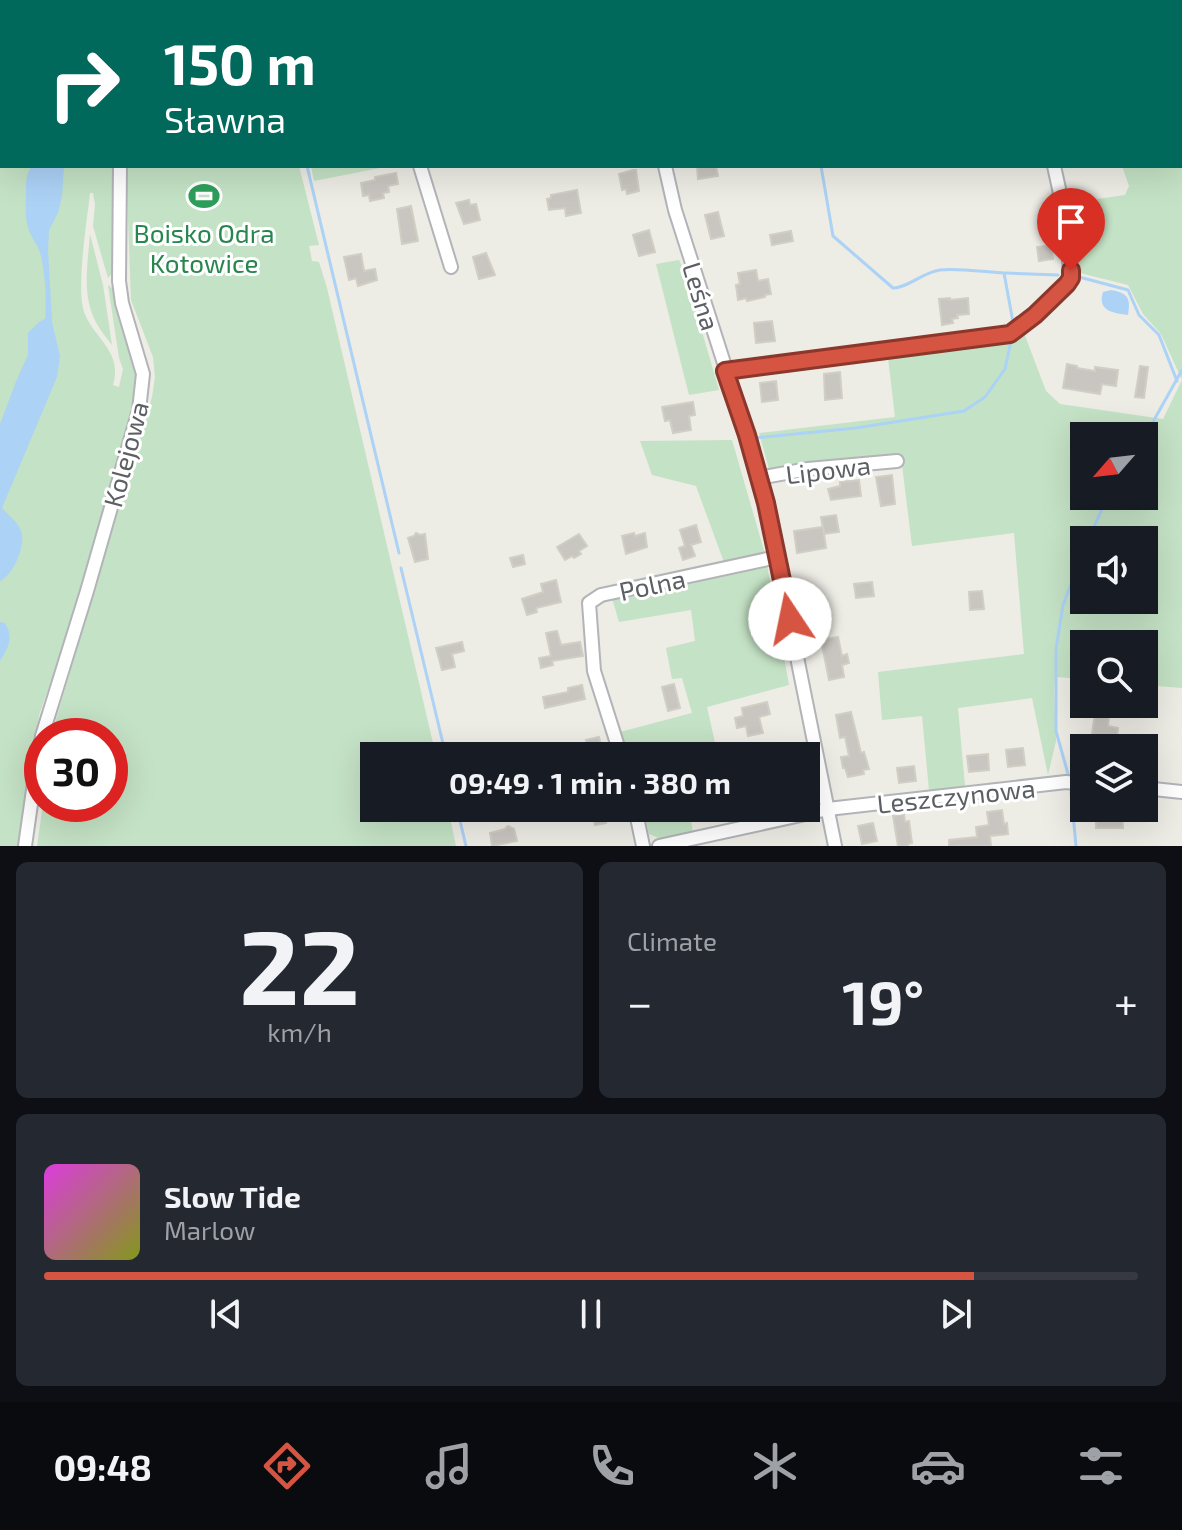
<!DOCTYPE html>
<html lang="en">
<head>
<meta charset="utf-8">
<style>
	:root { --surface:#171b24; --page:#242831; --text:#f1f3f6; --muted:#9ea1a6; --line:#363941; --accent:#d65442 }
	body { margin:0; font-family:"Exo 2",sans-serif; background:var(--page); color:var(--text); height:100vh; display:flex; flex-direction:column; font-size:30px; white-space:nowrap }
	* { box-sizing:border-box; margin:0 }
	p { font-size:26px; color:var(--muted) }
	.icon { flex:none; width:44px; height:44px; fill:none; stroke:currentColor; stroke-width:2; stroke-linecap:round; stroke-linejoin:round }
	.map { position:relative; height:846px; overflow:hidden }
	.panel { display:flex; flex-direction:column; gap:16px; padding:16px; background:#0d0f14; flex:1 }
	.panel>* { flex:none }
	.hud { position:absolute; left:0px; top:0px; width:1182px; height:168px; box-shadow:0 8px 32px #0002; background:#00695c; color:#fff; overflow:hidden }
	.needle { width:52px; rotate:242deg }
	.fabs { position:absolute; left:1070px; top:422px; display:grid; gap:16px }
	.fabs a { display:grid; place-items:center; width:88px; height:88px; border-radius:0px; background:var(--surface); box-shadow:0 8px 32px #0002; font-size:40px }
	.speed { position:absolute; left:24px; top:718px; display:flex; gap:16px; font-size:40px; font-weight:700; text-align:center }
	.speed>* { display:grid; place-content:center; width:104px; height:104px; border-radius:50%; background:var(--surface); box-shadow:0 8px 32px #0002; line-height:1 }
	.speed .limit { border:12px solid #d22; background:#fff; color:#111 }
	.pin { position:absolute; display:grid; place-items:center; width:68px; height:68px; color:#fff; margin:-82px -34px; border-radius:50% 50% 50% 0; rotate:-45deg; box-shadow:0 0 8px #0007 }
	.pin .icon { rotate:45deg }
	.me { position:absolute; width:88px; margin:-44px; rotate:349deg; stroke-linejoin:round; filter:drop-shadow(0 0 6px #0008) }
	.turn { display:flex; align-items:center; gap:28px; height:168px; padding:0 32px; font-size:36px }
	.turn .icon { width:104px; height:104px; stroke-width:2.5 }
	.turn b { display:block; font-size:56px; line-height:68px }
	.big { font-size:60px; font-weight:700; line-height:1.1 }
	.panel .tile { flex:1; display:flex; flex-direction:column; justify-content:center; gap:12px; min-width:0; padding:0 28px; border-radius:12px; background:var(--page) }
	.panel .dial { align-items:center; gap:0 }
	.dial b { font-size:104px; line-height:1 }
	.song { display:flex; align-items:center; gap:24px }
	.cover { width:96px; height:96px; border-radius:12px; background:linear-gradient(135deg,hsl(300 70% 55%),hsl(70 70% 35%)) }
	.played { height:8px; border-radius:4px; background:linear-gradient(90deg,var(--accent) 85%,var(--line) 85%) }
	.keys { display:flex; justify-content:space-around; direction:ltr }
	.heat { display:flex; justify-content:space-between; align-items:center; font-size:44px; direction:ltr }
	.panel .tiles { flex:1; display:grid; gap:16px; grid-template-columns:1fr 1fr }
	.tile:last-child { grid-column:span 2 }
	.trip { position:absolute; left:360px; top:742px; width:460px; height:80px; border-radius:0px; background:var(--surface); box-shadow:0 8px 32px #0002; font-weight:700; line-height:80px; text-align:center }
	.menu { display:flex; height:128px; justify-content:space-around; align-items:center; background:#090b0e; color:var(--muted) }
	.menu .icon { width:56px; height:56px }
	.menu .active { color:var(--accent) }
	.menu b { font-size:36px; color:var(--text) }
	.map>svg:first-child { display:block }
	.green { fill:#c4e2c5; fill-rule:evenodd }
	.water { fill:#acd2f6 }
	.lines { fill:none; stroke-linecap:round; stroke-linejoin:round }
	.stream { stroke:#acd2f6; stroke-width:3 }
	.building { fill:#c9c6c1; stroke:#d1cec4; stroke-width:2 }
	.minor-casing { stroke:#b2b4b8; stroke-width:16 }
	.minor { stroke:#fff; stroke-width:12 }
	.route-casing { stroke:#8b372b; stroke-width:20 }
	.route { stroke:#d65442; stroke-width:14 }
	.labels { text-anchor:middle; dominant-baseline:central; stroke-width:6; stroke-linejoin:round; paint-order:stroke }
	.leisure-label { font-size:26px; fill:#27864d; stroke:#fff }
	.street-label { font-size:26px; fill:#5c5f63; stroke:#fff }
</style>
</head>
<body>
<div class="map">
<svg width="1182" height="846" viewBox="0 0 1182 846">
	<rect width="100%" height="100%" fill="#edece5"/>
	<g class="green">
		<path d="M0 0H111V2H2V166H113L112 273 108 278 93 226 95 204 93 193H90C87 221 76 287 84 312 94 339 123 351 113 385L119 387 123 369 119 358 108 285 112 288C123 325 140 364 135 402L69 630 39 715 20 846H0Z"/>
		<path d="M1020 0H1182V688L1144 685V644H1084V679L1055 677 1054 692 1056 741 1048 775 1032 698 958 708 965 786 929 790 922 716 882 720 878 672 1024 654 1014 533 912 546 901 457 769 469 759 433 895 417 888 358 990 345 1024 333 1046 391 1060 404 1163 419 1182 380 1161 334 1143 314 1128 285 1080 273 1070 203 1125 195 1129 186 1122 166H1180V2H1015ZM1084 436H1144V496H1084ZM1084 540H1144V600H1084Z"/>
		<path d="M126 166H299L319 245 309 246 312 261 319 262 327 288 436 756H374V808H448L456 846H37L43 804H110V736H51L152 397 155 377 153 357 131 300Z"/>
		<path d="M311 166H390L314 181Z"/>
		<path d="M90 234 103 285 112 345C106 337 98 328 94 318 82 292 88 262 90 234Z"/>
		<path d="M679 260 684 270 719 390 689 395 656 264Z"/>
		<path d="M732 440 765 554 725 565 696 486 652 475 640 441Z"/>
		<path d="M767 565 789 685 707 707 718 756H629L620 732 692 713 682 678 672 679 666 648 695 641 691 610 619 622 612 598Z"/>
		<path d="M643 808H689L693 832 661 839 649 834Z"/>
	</g>
	<g class="water">
		<path d="M32 166H64L62 196 58 213 49 230 48 250 52 322 60 356 57 377 2 508C9 516 20 523 22 535 24 549 13 575 0 581V424L17 379 28 355V333L39 322 45 319C47 304 45 264 39 250 37 244 32 239 30 233 24 218 26 206 26 190 26 180 26 174 32 166Z"/>
		<path d="M1111 290C1128 293 1131 298 1128 315 1113 313 1097 311 1103 292Z"/>
		<path d="M0 622 5 623C14 638 8 648 0 661Z"/>
	</g>
	<g class="lines">
		<g class="stream">
			<path d="M269 0V2"/>
			<path d="M788 0 789 2"/>
			<path d="M307 166 399 553"/>
			<path d="M821 166 833 236 893 288C908 288 923 272 940 270 956 268 986 272 1004 273L1013 322"/>
			<path d="M1006 273 1058 275"/>
			<path d="M1079 277 1128 290 1139 315 1159 335 1177 381"/>
			<path d="M755 438 856 428 964 411 985 397 1005 369 1011 341"/>
			<path d="M1144 438 1182 370"/>
			<path d="M1088 540 1108 496"/>
			<path d="M401 568 446 756"/>
			<path d="M1068 774 1056 731V649L1063 605 1084 549"/>
			<path d="M1071 792 1076 846"/>
			<path d="M457 808 466 846"/>
		</g>
	</g>
	<g class="building">
		<path d="M697 166H716L718 176 698 179Z"/>
		<path d="M633 170H636L639 191 627 194 626 189 622 190 619 174Z"/>
		<path d="M396 173 398 184 388 186 389 192 383 193 384 198 370 201 369 195 363 196 361 183 375 180V177Z"/>
		<path d="M577 190 581 213 566 216 565 208 549 210 547 199 551 198V195Z"/>
		<path d="M469 200 470 205 476 204 480 220 464 224 456 203Z"/>
		<path d="M411 206 418 241 402 244 397 209Z"/>
		<path d="M718 212 724 236 711 239 705 215Z"/>
		<path d="M649 230 655 252 639 256 633 235Z"/>
		<path d="M791 231 793 241 772 245 770 235Z"/>
		<path d="M1051 245 1053 259 1039 261 1037 247Z"/>
		<path d="M486 253 495 275 479 279 473 257Z"/>
		<path d="M361 254 364 271 375 269 377 280 358 286 356 278 349 280 344 257Z"/>
		<path d="M756 270 758 281 768 279 771 294 765 295V297L747 301 746 298 738 300 736 285 740 284 738 273Z"/>
		<path d="M950 298V300L968 298 969 314 957 315 958 318 952 319 953 323 942 325 939 299Z"/>
		<path d="M772 321 775 341 756 343 754 323Z"/>
		<path d="M1067 364 1077 366V368L1095 371V367L1118 370 1116 386 1102 384 1100 394 1063 388Z"/>
		<path d="M1140 366 1148 367 1144 398 1135 397Z"/>
		<path d="M840 372 842 398 825 400 824 374Z"/>
		<path d="M776 381 778 400 762 402 760 383Z"/>
		<path d="M693 402 695 415 689 416 691 430 673 433 670 420 665 421 662 407Z"/>
		<path d="M892 475 895 504 881 506 876 477Z"/>
		<path d="M859 480 861 496 831 500 828 489 840 486V482Z"/>
		<path d="M836 515 839 532 824 534 821 517Z"/>
		<path d="M696 525 701 542 691 545 695 556 683 560 679 548 685 546 680 530Z"/>
		<path d="M823 527 826 548 797 553 794 531Z"/>
		<path d="M416 533 420 535 425 534 428 559 415 562 408 538 414 536Z"/>
		<path d="M634 533 635 536 645 533 647 547 626 554 622 536Z"/>
		<path d="M579 534 587 546 579 551 581 554 574 558 572 556 565 560 557 547Z"/>
		<path d="M523 555 525 564 513 567 510 558Z"/>
		<path d="M556 580 561 602 536 608 537 612 527 615 522 599 543 592 541 584Z"/>
		<path d="M872 582 874 596 856 598 854 584Z"/>
		<path d="M982 591 984 609 970 610 969 592Z"/>
		<path d="M557 631 561 645 580 642 583 656 552 661 553 665 541 668 539 658 551 656 546 633Z"/>
		<path d="M838 637 842 656 847 654 849 663 842 665 844 677 829 680 821 640Z"/>
		<path d="M462 642 464 651 452 654 455 667 442 670 436 648Z"/>
		<path d="M674 684 680 708 668 711 662 687Z"/>
		<path d="M582 685 585 699 545 708 543 697 568 692V688Z"/>
		<path d="M767 702 770 714 759 717 763 733 748 736 746 726 737 728 735 718 743 716 742 708Z"/>
		<path d="M851 712 861 753 864 752 869 769 863 770 864 774 848 777 845 768H843L841 757 849 756 845 737 840 738 836 715Z"/>
		<path d="M1095 714 1109 716 1108 726 1118 728 1117 736 1107 735 1106 742 1091 740Z"/>
		<path d="M599 737 602 750 589 753 586 740Z"/>
		<path d="M1023 748 1025 765 1008 767 1006 750Z"/>
		<path d="M988 754 989 770 969 772 967 756Z"/>
		<path d="M914 766 916 781 899 783 897 768Z"/>
		<path d="M591 808H626L627 812 604 817 606 823 595 825Z"/>
		<path d="M1122 808 1123 828H1096V809Z"/>
		<path d="M1002 810 1004 824 1007 823 1008 834 990 836 991 846H949V840L977 837 976 827 989 825 987 812Z"/>
		<path d="M904 814 905 822 909 821 912 843 908 844V846H898L893 816Z"/>
		<path d="M873 823 877 841 862 844 858 826Z"/>
		<path d="M508 826 514 829 517 841 492 846 490 833 505 829Z"/>
	</g>
	<g class="lines">
		<g class="minor-casing">
			<g id="minor">
				<path d="M118 0 119 2"/>
				<path d="M370 0V2"/>
				<path d="M620 0V2"/>
				<path d="M997 0V2"/>
				<path d="M420 166 451 267"/>
				<path d="M665 166 675 210 747 435 766 503 835 846"/>
				<path d="M725 371 1010 334 1035 315 1067 284 1071 278 1063 207 1054 166"/>
				<path d="M758 478 808 469 897 461"/>
				<path d="M42 736 87 591 139 410 143 374 122 303 119 281 120 166"/>
				<path d="M621 756 594 671 589 603 601 595 777 557"/>
				<path d="M1144 788 1182 792"/>
				<path d="M635 808 643 846"/>
				<path d="M25 846 38 755 42 737"/>
				<path d="M659 846 828 809 1066 782 1084 784"/>
			</g>
		</g>
		<use href="#minor" class="minor"/>
	</g>
	<g class="lines">
		<g class="route-casing">
			<path id="route" d="M790 619 766 503 747 435 725 371 1010 334 1035 315 1067 284 1071 278V270"/>
		</g>
		<use href="#route" class="route"/>
	</g>
	<defs>
		<g id="stadium-bare" transform="scale(2.4)"><path d="M0-5a6.5 5 0 1 0 0 10a6.5 5 0 1 0 0-10ZM-3.5-1.8h7v3.6h-7Z" fill="#2e9e5b" stroke="#fff" stroke-width="2.5" paint-order="stroke"/></g>
	</defs>
	<g fill-rule="evenodd">
		<use href="#stadium-bare" x="204" y="196"/>
	</g>
	<g class="labels">
		<g class="leisure-label">
			<text x="204" y="232">Boisko Odra<tspan x="204" dy="30">Kotowice</tspan></text>
		</g>
		<g class="street-label">
			<text transform="translate(702 296) rotate(73)">Leśna</text>
			<text transform="translate(125 454) rotate(-75)">Kolejowa</text>
			<text transform="translate(828 469) rotate(-7)">Lipowa</text>
			<text transform="translate(652 584) rotate(-12)">Polna</text>
			<text transform="translate(956 795) rotate(-6)">Leszczynowa</text>
		</g>
	</g>
</svg>
<div class="fabs">
<a><svg class="needle" viewBox="-14 -14 28 28"><path d="M0-13l5 13h-10z" fill="#e53935"/><path d="M0 13l5-13h-10z" fill="#9ea1a6"/></svg></a>
<a><svg class="icon" aria-label="sound" viewBox="0 0 24 24"><path d="M4 9h4l5-4v14l-5-4H4zM17 9q2 3 0 6"/></svg></a>
<a><svg class="icon" aria-label="search" viewBox="0 0 24 24"><circle cx="10" cy="10" r="6"/><path d="M15 15l6 6"/></svg></a>
<a><svg class="icon" aria-label="layers" viewBox="0 0 24 24"><path d="M12 4l9 5-9 5-9-5zM3 14l9 5 9-5"/></svg></a>
</div>
<div class="speed"><div class="limit">30</div></div>
<div class="pin" style="left:1071px;top:270px;background:#d93025"><svg class="icon" aria-label="arrive" viewBox="0 0 24 24"><path d="M6 21V4h12l-3 4 3 4H6"/></svg></div>
<svg class="me" style="left:790px;top:619px" viewBox="-20 -20 40 40"><circle r="19" fill="#fff"/><path d="M0-13L10 11 0 6-10 11z" fill="#d65442"/></svg>
<div class="trip">09:49 · 1 min · 380 m</div>
<div class="hud">
<div class="turn"><svg class="icon" aria-label="right" viewBox="0 0 24 24"><path d="M7 20v-9h11M14 6l5 5-5 5"/></svg><div><b>150 m</b>Sławna</div></div>
</div>
</div>
<section class="panel">
<div class="tiles">
<div class="tile dial"><b>22</b><p>km/h</p></div>
<div class="tile"><p>Climate</p>
<div class="heat"><a>−</a><b class="big">19°</b><a>+</a></div>
</div>
<div class="tile">
<div class="song"><i class="cover"></i><div><b>Slow Tide</b><p>Marlow</p></div></div>
<div class="played"></div>
<div class="keys"><svg class="icon" aria-label="previous" viewBox="0 0 24 24"><path d="M18 5L8 12l10 7zM5 5v14"/></svg><svg class="icon" aria-label="pause" viewBox="0 0 24 24"><path d="M8 5v14M16 5v14"/></svg><svg class="icon" aria-label="next" viewBox="0 0 24 24"><path d="M6 5l10 7-10 7zM19 5v14"/></svg></div>
</div>
</div>
</section>
<nav class="menu">
<b>09:48</b>
<svg class="icon active" aria-label="directions" viewBox="0 0 24 24"><path d="M12 3l9 9-9 9-9-9zM9 14v-3h6M13 9l2 2-2 2"/></svg>
<svg class="icon" aria-label="music" viewBox="0 0 24 24"><path d="M9 18V5l10-2v13"/><circle cx="6" cy="18" r="3"/><circle cx="16" cy="16" r="3"/></svg>
<svg class="icon" aria-label="phone" viewBox="0 0 24 24"><path d="M5 4h4l2 5-3 2q2 4 5 5l2-3 5 2v4C11 20 4 13 5 4z"/></svg>
<svg class="icon" aria-label="climate" viewBox="0 0 24 24"><path d="M12 3v18M4 7l16 10M4 17L20 7"/></svg>
<svg class="icon" aria-label="car" viewBox="0 0 24 24"><path d="M5 17H2v-5l4-1 3-4h7l3 4 3 1v5h-3M9 17h6M6 11h13"/><circle cx="7" cy="17" r="2"/><circle cx="17" cy="17" r="2"/></svg>
<svg class="icon" aria-label="filters" viewBox="0 0 24 24"><path d="M4 7h16M4 17h16"/><circle cx="9" cy="7" r="2"/><circle cx="15" cy="17" r="2"/></svg>
</nav>
</body>
</html>
